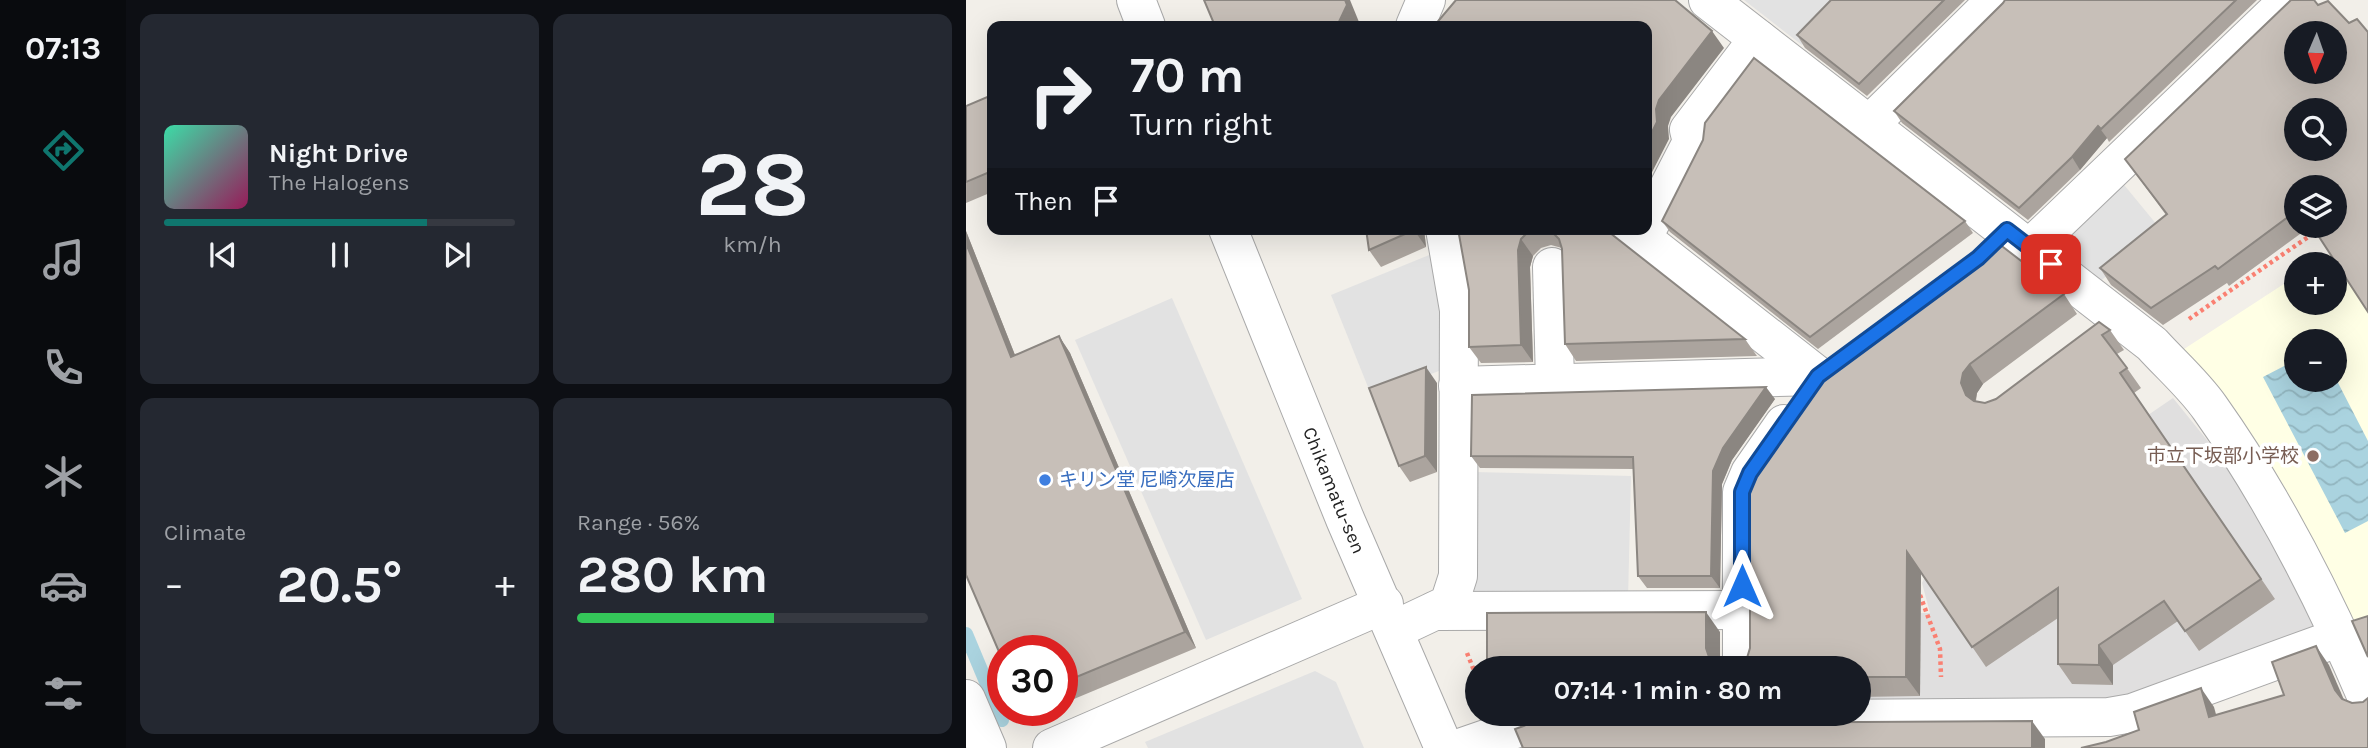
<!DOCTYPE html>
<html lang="en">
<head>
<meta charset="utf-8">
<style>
	:root { --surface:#171b24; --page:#242831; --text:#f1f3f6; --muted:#9ea1a6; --line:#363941; --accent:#0f766e }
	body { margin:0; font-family:Karla,"Noto Sans JP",sans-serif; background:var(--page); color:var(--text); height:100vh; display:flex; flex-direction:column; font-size:26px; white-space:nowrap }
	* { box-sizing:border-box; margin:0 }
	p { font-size:23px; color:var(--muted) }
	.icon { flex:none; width:38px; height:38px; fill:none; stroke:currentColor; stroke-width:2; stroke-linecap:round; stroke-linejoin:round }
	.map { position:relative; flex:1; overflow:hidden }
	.panel { display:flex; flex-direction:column; gap:14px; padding:14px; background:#0d0f14; width:840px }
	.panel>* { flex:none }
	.top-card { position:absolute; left:21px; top:21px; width:665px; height:214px; border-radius:14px; box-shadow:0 7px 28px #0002; background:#171b24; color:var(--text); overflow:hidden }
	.needle { width:46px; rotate:182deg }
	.tools { position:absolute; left:1318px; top:21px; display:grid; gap:14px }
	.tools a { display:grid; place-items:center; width:63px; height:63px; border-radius:50%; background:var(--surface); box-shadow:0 7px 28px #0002; font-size:35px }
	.speed { position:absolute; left:21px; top:635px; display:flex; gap:14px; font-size:35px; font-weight:700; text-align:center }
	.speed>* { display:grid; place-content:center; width:91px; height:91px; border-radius:50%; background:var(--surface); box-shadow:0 7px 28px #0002; line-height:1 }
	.speed .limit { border:10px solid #d22; background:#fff; color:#111 }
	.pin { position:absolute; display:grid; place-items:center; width:60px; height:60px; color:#fff; margin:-30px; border-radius:14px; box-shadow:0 4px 10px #0006 }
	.me { position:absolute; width:77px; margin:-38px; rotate:0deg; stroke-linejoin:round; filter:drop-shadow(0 0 5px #0008) }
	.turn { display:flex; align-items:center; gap:24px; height:147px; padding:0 28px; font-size:32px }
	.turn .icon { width:91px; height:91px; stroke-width:2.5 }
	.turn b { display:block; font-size:49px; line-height:60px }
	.then { display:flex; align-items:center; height:66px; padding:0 28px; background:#0003; gap:14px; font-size:26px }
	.big { font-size:52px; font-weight:700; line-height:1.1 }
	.panel .tile { flex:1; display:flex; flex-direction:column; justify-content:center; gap:10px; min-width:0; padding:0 24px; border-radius:14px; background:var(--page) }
	.panel .dial { align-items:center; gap:0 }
	.dial b { font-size:91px; line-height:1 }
	.song { display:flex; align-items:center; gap:21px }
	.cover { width:84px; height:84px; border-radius:10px; background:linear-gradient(135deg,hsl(160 70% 55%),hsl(330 70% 35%)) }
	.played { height:7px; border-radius:4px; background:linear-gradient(90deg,var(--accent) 75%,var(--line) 75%) }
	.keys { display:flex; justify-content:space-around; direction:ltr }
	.heat { display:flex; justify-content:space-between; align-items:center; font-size:38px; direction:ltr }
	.charge { height:10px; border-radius:5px; background:linear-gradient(90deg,#34c759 56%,var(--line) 0) }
	.panel .tiles { flex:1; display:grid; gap:14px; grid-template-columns:repeat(2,1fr) }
	.trip { position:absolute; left:499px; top:656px; width:406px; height:70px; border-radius:35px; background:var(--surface); box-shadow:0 7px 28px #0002; font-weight:700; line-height:70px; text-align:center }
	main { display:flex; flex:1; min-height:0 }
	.tab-bar { display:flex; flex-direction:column; width:126px; justify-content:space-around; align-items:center; background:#090b0e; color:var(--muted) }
	.tab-bar .icon { width:49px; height:49px }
	.tab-bar .selected { color:var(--accent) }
	.tab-bar b { font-size:32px; color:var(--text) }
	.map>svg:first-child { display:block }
	.residential { fill:#e0dfdf }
	.education { fill:#ffffe5; fill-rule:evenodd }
	.parking { fill:#e2e2e2 }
	.water { fill:url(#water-waves) }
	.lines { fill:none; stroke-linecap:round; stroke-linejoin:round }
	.stream { stroke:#aad3df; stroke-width:14 }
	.minor-casing { stroke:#a9a9a9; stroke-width:40 }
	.path { stroke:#fa8072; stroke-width:4.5; stroke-dasharray:3.5 3.5; stroke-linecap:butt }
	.minor { stroke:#fff; stroke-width:38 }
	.wall { fill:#aba49e }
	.shaded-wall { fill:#8b8681 }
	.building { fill:#c7bfb8; stroke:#8b8681; stroke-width:2; fill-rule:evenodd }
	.route-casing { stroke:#114b97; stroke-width:18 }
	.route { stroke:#1a73e8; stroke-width:12 }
	.education-dot { fill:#8d6e63; stroke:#fff; stroke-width:2.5 }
	.shop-dot { fill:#3f7fe0; stroke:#fff; stroke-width:2.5 }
	.labels { text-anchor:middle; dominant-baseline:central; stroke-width:7; stroke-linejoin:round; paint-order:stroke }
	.education-label { font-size:19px; fill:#785e54; stroke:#fff; text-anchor:end }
	.shop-label { font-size:19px; fill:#366cbe; stroke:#fff; text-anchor:start }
	.street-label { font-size:19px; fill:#222; stroke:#fff }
</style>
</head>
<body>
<main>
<nav class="tab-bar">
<b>07:13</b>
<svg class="icon selected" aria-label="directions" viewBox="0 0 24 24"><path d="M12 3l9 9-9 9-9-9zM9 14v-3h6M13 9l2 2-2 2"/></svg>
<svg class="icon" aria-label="music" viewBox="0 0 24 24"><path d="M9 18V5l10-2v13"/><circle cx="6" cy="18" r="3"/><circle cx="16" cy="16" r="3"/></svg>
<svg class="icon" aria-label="phone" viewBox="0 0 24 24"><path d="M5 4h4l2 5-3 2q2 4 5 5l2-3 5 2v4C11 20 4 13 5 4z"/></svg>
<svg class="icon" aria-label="climate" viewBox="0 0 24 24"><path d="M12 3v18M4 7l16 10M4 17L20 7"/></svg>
<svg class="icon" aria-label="car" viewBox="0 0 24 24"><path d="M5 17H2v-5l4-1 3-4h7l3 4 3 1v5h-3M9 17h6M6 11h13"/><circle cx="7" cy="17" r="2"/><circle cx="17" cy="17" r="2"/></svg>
<svg class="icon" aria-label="filters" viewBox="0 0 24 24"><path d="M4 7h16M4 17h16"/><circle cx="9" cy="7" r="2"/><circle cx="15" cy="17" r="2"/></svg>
</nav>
<section class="panel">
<div class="tiles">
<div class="tile">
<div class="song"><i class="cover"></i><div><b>Night Drive</b><p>The Halogens</p></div></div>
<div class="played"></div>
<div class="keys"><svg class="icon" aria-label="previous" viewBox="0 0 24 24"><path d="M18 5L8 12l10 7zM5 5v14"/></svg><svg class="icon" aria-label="pause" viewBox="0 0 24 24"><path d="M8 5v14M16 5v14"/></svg><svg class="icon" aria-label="next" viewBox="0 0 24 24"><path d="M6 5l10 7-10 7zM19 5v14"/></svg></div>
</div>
<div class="tile dial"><b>28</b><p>km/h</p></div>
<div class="tile"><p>Climate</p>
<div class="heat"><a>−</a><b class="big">20.5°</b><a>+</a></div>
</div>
<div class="tile"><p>Range · 56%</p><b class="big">280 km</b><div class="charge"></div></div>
</div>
</section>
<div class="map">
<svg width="1402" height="748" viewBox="0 0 1402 748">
	<defs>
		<pattern id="water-waves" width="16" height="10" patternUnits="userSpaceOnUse" patternTransform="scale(1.75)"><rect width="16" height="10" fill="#aad3df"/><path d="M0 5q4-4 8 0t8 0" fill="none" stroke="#92b5bf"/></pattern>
	</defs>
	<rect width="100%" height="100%" fill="#f2efe9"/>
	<path class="residential" d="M1207 398 1295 507 1360 631 1146 711 893 713 892 668 780 614 964 613 956 583 965 563Z"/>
	<path class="education" d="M1402 229V675L1215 351 1330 276V303H1368V264H1348ZM1330 341H1368V380H1330Z"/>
	<g class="parking">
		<path d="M778 0H871L875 4 836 45Z"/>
		<path d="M1154 180 1196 231 1132 283 1083 246Z"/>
		<path d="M473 251 483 367 406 397 365 295Z"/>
		<path d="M206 298 336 599 240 640 109 340Z"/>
		<path d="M508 472 665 476 662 600 505 597Z"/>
		<path d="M349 671 370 682 398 748H182L179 742Z"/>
	</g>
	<path class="water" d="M1330 360V380H1368L1369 377 1402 441V521L1379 533 1297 377Z"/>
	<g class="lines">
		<path class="stream" d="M0 634 36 720"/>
		<g class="minor-casing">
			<g id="minor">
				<path d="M170 0 180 26"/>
				<path d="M742 0 1186 344C1205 365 1228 385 1244 408 1308 498 1359 599 1402 700"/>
				<path d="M449 26 460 0"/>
				<path d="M904 124 1030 0"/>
				<path id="s1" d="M262 229 379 519 478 748"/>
				<path d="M664 229 852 376"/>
				<path d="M676 239 726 142 723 130 792 39"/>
				<path d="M1064 248 1323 0"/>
				<path d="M586 267 589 382"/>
				<path d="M492 386 852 376"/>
				<path d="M469 611 776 610"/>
				<path d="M428 630 483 604 492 576 493 310 479 229"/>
				<path d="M776 668V492L784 473 818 424"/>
				<path d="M0 699 21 748"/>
				<path d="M86 748 418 604"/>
				<path d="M494 748 572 721 1143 717 1166 713 1366 640"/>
			</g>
		</g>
		<g class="path">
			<path d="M1223 319 1358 226"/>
			<path d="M954 595 974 649 975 677"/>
			<path d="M501 653 511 678"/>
		</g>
		<use href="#minor" class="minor"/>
	</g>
	<g class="wall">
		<path d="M865 0H999L901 96 839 48 831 35Z"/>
		<path d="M1039 0H1291L1143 142 1141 138 1114 170 1062 220 936 123 928 111 1037 3Z"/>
		<path d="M26 95V192L0 203V106Z"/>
		<path d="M1159 159 1330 187V226H1345L1263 286 1261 283 1197 325 1145 285 1134 268 1200 215Z"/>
		<path d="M696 221H999L1007 233 852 349 704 232Z"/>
		<path d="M400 229H458L460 247 415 267 403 250Z"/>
		<path d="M492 229H643V233L779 339 791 356 610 361 599 344 596 248 585 245 575 248 567 256 564 267 567 362 515 363 503 347V290Z"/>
		<path d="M0 231 49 355 93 336 104 353 230 648 96 704V651L0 575Z"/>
		<path d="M1098 294 1111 314 1017 384 1011 393 1010 401 1019 403 1030 399 1144 330 1158 350 1151 354 1175 388 1168 393 1309 599 1233 651 1212 621 1147 665V685L1106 684 1092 664V618L1020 667 955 572 954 696 892 697V668L774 667 781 658 784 648V477Z"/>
		<path d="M471 383V472L444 482 433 466Z"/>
		<path d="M809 399 766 460 756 484 754 588H681L672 576 668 469 514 468 505 456Z"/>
		<path d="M61 710H81L65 717Z"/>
	</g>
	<g class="shaded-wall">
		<path d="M379 0H384L393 22 391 26H371Z"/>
		<path d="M746 31 758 48 705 117 702 126 703 139 681 182V142L690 109 693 100Z"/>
		<path d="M1132 126 1141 138 1114 170 1106 157Z"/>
		<path d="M448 229H458L460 247 448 230Z"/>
		<path d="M0 231 56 373 45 357 0 243Z"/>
		<path d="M555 239 567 256 564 267 567 362 555 345 552 250Z"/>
		<path d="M93 336 104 353 230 648 219 632Z"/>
		<path d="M1004 364 1017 384 1011 393 1009 403 1000 395 995 383 997 373Z"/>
		<path d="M460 367 471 383V472L459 456Z"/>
		<path d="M800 387 809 399 766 460 756 484 754 588 745 576 747 471 757 448Z"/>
		<path d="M941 552 955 572 954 696 940 677Z"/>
		<path d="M740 612 754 632V668H750L744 660 740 648Z"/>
		<path d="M1133 645 1147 665V685L1133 665Z"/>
		<path d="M1350 646 1363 665 1382 709 1369 690Z"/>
		<path d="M1235 688 1248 707 1256 736 1243 717Z"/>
		<path d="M1066 721 1079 739V748H1066Z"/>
	</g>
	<g class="building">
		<path d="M238 0H379L381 5 371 26H249Z"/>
		<path d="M490 0H709L746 31 693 100 690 109 691 122 681 142V26H468Z"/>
		<path d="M865 0H978L893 84 831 35Z"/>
		<path d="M1039 0H1270L1135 129 1132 126 1106 157 1053 208 928 111 1037 3Z"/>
		<path d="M1325 0H1348L1352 5 1362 1 1383 23 1391 19 1402 32V312L1346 226H1368V187H1330V211L1252 269 1249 266 1185 308 1134 268 1201 214 1159 159ZM1330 33H1368V72H1330ZM1330 110H1368V149H1330Z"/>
		<path d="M788 58 999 221 844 337 696 221 737 140 739 123Z"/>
		<path d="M26 95V171L0 182V106Z"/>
		<path d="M400 229H448V230L403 250Z"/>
		<path d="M492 229H570L563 231 555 239 552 250 555 345 503 347V290Z"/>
		<path d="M577 229H639L779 339 599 344 596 249 593 239 585 231Z"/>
		<path d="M1028 240 1098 294 1004 364 997 373 995 383 1000 395 1008 401 1019 403 1030 399 1133 322 1144 330 1136 335 1161 368 1154 373 1295 579 1219 631 1198 601 1133 645V665L1092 664V588L1006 647 941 552 940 677H892V668H767L774 667 781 658 784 648V477L789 464 854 372 1011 256Z"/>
		<path d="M0 243 45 357 93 336 219 632 96 683V651H37V661L0 575Z"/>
		<path d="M460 367 459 456 433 466 403 388Z"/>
		<path d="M800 387 757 448 747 471 745 576H672L667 457 505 456 506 395Z"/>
		<path d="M740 612V648L744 660 752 667 756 668H524L521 659V613Z"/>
		<path d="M1402 616V657L1386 621Z"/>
		<path d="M1350 646 1369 690 1376 699 1386 703 1397 702 1402 698V748H1115L1140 742 1173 730 1168 712 1235 688 1243 717 1318 695 1306 662Z"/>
		<path d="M1066 721V748H557L549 729 563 724Z"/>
	</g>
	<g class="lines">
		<g class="route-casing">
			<path id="route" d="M776 586V492L784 473 852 376 1012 258 1041 230 1085 264"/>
		</g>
		<use href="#route" class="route"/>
	</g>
	<circle class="education-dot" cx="1347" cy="456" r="7"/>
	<circle class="shop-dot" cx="79" cy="480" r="7"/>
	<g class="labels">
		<g class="education-label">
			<text x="1333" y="456">市立下坂部小学校</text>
		</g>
		<g class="shop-label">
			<text x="93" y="480">キリン堂 尼崎次屋店</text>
		</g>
		<g class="street-label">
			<text stroke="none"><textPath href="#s1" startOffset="282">Chikamatu-sen</textPath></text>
		</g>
	</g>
</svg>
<div class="tools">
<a><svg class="needle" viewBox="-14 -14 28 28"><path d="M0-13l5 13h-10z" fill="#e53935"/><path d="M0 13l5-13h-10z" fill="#9ea1a6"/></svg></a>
<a><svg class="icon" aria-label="search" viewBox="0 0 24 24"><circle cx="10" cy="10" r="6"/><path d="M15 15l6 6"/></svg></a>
<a><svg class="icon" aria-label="layers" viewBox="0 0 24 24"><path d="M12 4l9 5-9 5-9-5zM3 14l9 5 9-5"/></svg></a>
<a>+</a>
<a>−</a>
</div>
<div class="speed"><div class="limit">30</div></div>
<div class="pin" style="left:1085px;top:264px;background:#d93025"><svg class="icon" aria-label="arrive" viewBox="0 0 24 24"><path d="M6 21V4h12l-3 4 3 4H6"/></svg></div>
<svg class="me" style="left:776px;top:586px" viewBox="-20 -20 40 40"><path d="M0-17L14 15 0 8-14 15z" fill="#1a73e8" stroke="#fff" stroke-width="4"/></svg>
<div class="trip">07:14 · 1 min · 80 m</div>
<div class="top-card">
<div class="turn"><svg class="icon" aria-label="right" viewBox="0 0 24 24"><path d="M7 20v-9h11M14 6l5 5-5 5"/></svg><div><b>70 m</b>Turn right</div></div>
<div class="then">Then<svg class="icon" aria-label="arrive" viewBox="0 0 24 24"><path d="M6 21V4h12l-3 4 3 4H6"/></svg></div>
</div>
</div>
</main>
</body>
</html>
